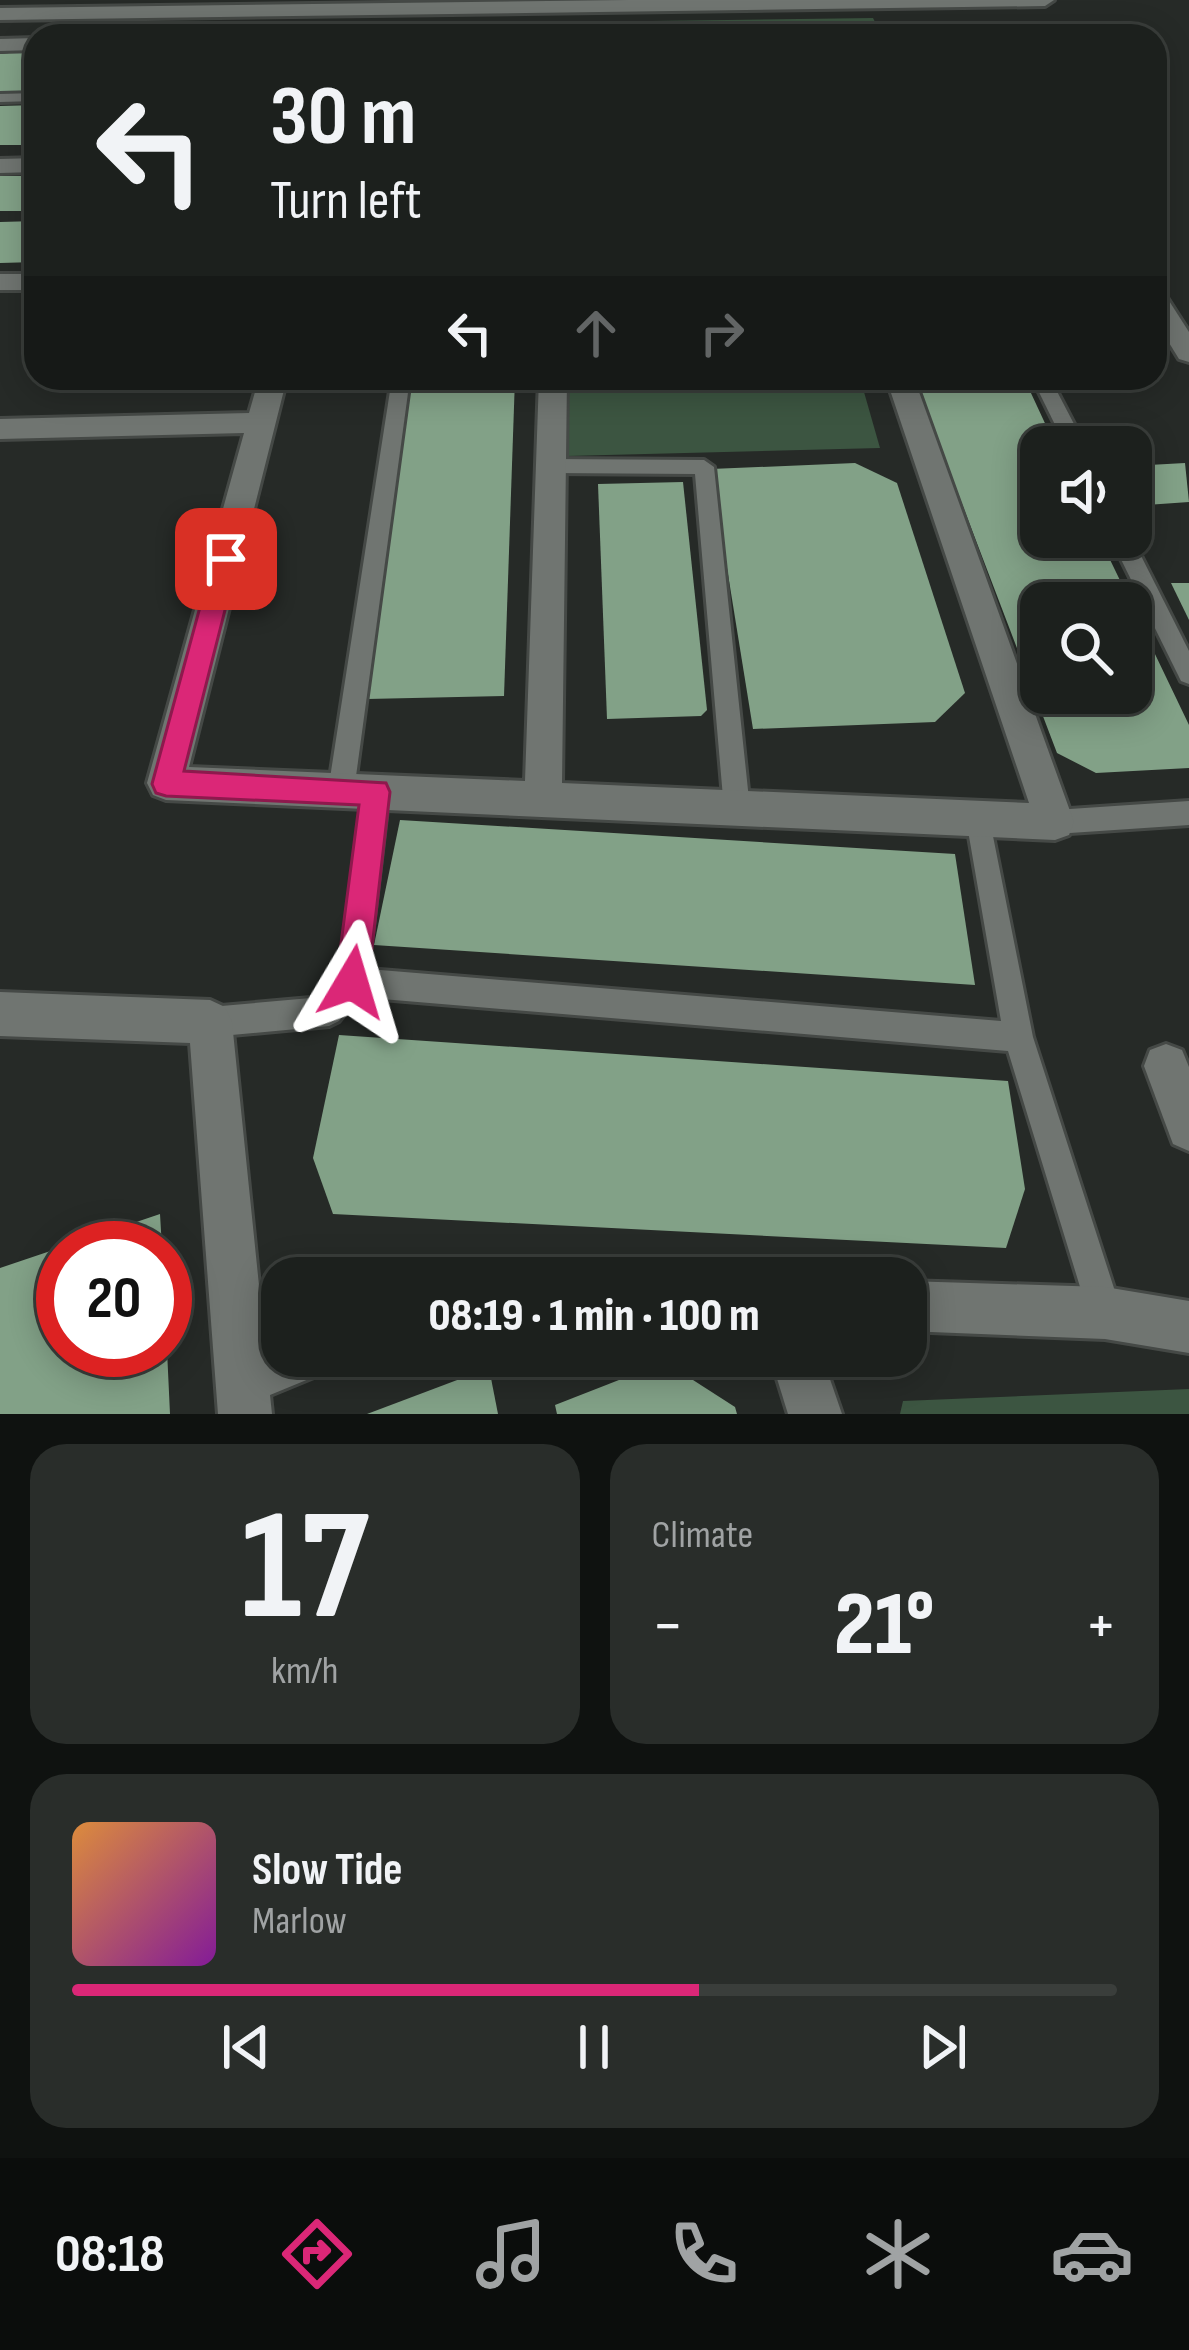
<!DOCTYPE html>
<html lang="en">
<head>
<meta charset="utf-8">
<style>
	:root { --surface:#1c201d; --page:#292d2a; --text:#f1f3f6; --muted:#a0a3a4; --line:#3a3e3b; --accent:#db2777 }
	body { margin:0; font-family:"Sofia Sans Condensed",sans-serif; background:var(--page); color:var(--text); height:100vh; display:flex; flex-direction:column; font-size:45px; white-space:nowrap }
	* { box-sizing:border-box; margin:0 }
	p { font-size:39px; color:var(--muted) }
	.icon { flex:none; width:66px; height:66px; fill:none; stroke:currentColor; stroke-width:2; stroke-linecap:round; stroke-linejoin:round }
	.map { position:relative; height:1414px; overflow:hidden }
	.drawer { display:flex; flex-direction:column; gap:30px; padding:30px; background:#0f1210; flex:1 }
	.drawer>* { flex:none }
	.banner { position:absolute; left:24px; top:24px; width:1143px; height:366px; border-radius:36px; box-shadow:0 6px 30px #0003,0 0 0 3px var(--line); background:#1c201d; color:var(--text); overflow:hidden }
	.buttons { position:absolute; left:1020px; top:426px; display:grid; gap:24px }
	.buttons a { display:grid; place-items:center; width:132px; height:132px; border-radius:24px; background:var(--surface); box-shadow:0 6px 30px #0003,0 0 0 3px var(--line); font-size:60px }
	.speed { position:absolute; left:36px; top:1221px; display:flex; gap:24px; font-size:60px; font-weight:700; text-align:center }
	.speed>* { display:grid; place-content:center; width:156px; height:156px; border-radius:50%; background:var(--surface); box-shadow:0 6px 30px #0003,0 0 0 3px var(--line); line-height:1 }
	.speed .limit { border:18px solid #d22; background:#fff; color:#111 }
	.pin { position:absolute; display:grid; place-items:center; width:102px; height:102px; color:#fff; margin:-51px; border-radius:24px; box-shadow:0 6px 18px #0006 }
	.me { position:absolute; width:132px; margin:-66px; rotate:7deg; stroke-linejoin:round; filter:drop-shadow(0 0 9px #0008) }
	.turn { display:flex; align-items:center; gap:42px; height:252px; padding:0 48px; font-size:54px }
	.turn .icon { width:156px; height:156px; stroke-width:2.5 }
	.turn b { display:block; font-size:84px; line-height:102px }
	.lanes { display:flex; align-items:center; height:114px; padding:0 48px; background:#0003; justify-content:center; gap:60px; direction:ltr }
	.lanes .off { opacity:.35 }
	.big { font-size:90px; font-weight:800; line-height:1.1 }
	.drawer .card { flex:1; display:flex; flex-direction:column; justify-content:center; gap:18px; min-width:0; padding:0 42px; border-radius:36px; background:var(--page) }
	.drawer .dial { align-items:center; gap:0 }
	.dial b { font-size:156px; line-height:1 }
	.song { display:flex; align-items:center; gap:36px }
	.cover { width:144px; height:144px; border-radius:18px; background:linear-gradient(135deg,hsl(30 70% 55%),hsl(290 70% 35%)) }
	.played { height:12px; border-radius:6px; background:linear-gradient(90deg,var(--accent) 60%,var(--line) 60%) }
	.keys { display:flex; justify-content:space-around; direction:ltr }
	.heat { display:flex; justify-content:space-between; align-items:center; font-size:66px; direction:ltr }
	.drawer .tiles { flex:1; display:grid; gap:30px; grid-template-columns:1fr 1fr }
	.card:last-child { grid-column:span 2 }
	.trip { position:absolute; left:261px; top:1257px; width:666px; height:120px; border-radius:36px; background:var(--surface); box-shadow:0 6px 30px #0003,0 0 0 3px var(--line); font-weight:800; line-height:120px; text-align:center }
	.tab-bar { display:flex; height:192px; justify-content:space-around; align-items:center; background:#0b0d0c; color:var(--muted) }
	.tab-bar .icon { width:84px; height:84px }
	.tab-bar .selected { color:var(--accent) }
	.tab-bar b { font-size:54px; color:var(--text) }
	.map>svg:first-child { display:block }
	.green { fill:#3c5541 }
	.building { fill:#82a187 }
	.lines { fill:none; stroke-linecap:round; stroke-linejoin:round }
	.lane-casing { stroke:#454946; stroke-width:6 }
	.street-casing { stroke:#454946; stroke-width:6 }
	.secondary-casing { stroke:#454946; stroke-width:6 }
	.lane { fill:#707571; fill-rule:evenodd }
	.street { fill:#707571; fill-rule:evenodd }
	.secondary { fill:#707571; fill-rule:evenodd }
	.route { fill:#db2777; stroke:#8e194d; stroke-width:3 }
</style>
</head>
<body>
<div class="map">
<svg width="1189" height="1414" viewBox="0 0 1189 1414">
	<rect width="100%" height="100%" fill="#262a27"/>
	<g class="green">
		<path d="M873 18 876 24 861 27 646 29 650 21Z"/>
		<path d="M564 378H860L880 448 567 456Z"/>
		<path d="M1189 1389V1414H900L903 1401Z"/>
	</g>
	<g class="building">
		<path d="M36 50V93H0V54Z"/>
		<path d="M36 105V145H0V106Z"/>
		<rect x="0" y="176" width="36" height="35"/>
		<path d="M36 221V262L0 263V222Z"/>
		<path d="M410 378H515L504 696 367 699Z"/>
		<path d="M914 378H1024L1056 447H1041V537H1099L1131 603H1041V693H1131V604L1189 725V768L1096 773 1057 753Z"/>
		<path d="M855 463 897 483 965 693 935 722 753 729 711 469Z"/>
		<path d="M1185 463 1189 502 1132 506 1131 466Z"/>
		<path d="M683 482 707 710 701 716 607 719 598 484Z"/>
		<path d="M1171 583H1189V620Z"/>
		<path d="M400 820 955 854 975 985 374 945Z"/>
		<path d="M339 1035 1008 1081 1025 1189 1006 1248 333 1214 313 1158Z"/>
		<path d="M160 1214 162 1248H63V1350H167L170 1414H0V1268Z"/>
		<path d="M665 1362 735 1407 737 1414H557L555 1405Z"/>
		<path d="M489 1368 498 1414H367Z"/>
	</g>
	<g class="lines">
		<g class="lane-casing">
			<g id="lane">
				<path d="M36 93V101L0 102V94Z"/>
				<path d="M392 378H410L354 791 350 799 341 802 332 799 328 791Z"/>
				<path d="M1032 378H1050L1086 447H1066Z"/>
				<path d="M552 459 704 460 714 467 750 809 746 817 737 821 728 817 724 809 695 474 552 473 542 466Z"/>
				<path d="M1131 536 1189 651V684L1181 681 1110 537Z"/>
				<path d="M376 781 385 784 389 792 368 969 1001 1021 966 819 970 811 979 807 988 811 1033 1037 1122 1313 1117 1325 1105 1330 1093 1325 1088 1313 1008 1051 358 997 339 1021 329 1026 210 1037 200 1032 195 1022 200 1012 210 1007 322 997 339 976 363 792 367 784Z"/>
				<path d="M1189 801V825L1055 834 1046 830 1042 822 1046 814 1055 810Z"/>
			</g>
		</g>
		<g class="street-casing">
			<g id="street">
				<path d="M881 27 888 29 889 36H643L653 30Z"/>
				<path d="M36 38V50L0 51V39Z"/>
				<path d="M36 158V172L0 173V159Z"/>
				<rect x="0" y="274" width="36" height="16"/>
				<path d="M1155 291 1164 293 1189 332V362L1179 359 1155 320Z"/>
				<path d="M259 378H287L189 767 525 781 539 378H567L562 783 1029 803 886 378H914L1074 822 1069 835 1055 840 166 800 153 795 147 783 244 433 0 439V419L249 413Z"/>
				<path d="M0 992 210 1000 225 1007 232 1022 265 1344 282 1338V1356H329L321 1374 270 1395 272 1414H218L190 1043 0 1036Z"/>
				<path d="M1166 1044 1182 1050 1189 1067V1151L1173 1144 1144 1066 1150 1050Z"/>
				<path d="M906 1281 1105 1287 1189 1301V1353L1105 1339 906 1331Z"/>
				<path d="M770 1356H822L842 1414H788Z"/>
			</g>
		</g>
		<g class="secondary-casing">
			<path id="secondary" d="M628 0H1054L1045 6 0 20V8Z"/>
		</g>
		<use href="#lane" class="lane"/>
		<use href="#street" class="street"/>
		<use href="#secondary" class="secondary"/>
	</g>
	<path class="route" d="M226 549 238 559 184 771 386 783 390 792 368 982 363 993 352 998 340 993 336 982 359 805 166 796 156 793 152 784 213 559Z"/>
</svg>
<div class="buttons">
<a><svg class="icon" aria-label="sound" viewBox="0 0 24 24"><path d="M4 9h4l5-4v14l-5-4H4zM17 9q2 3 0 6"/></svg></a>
<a><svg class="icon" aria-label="search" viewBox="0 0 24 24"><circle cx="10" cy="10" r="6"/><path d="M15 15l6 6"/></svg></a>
</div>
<div class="speed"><div class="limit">20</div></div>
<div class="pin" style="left:226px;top:559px;background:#d93025"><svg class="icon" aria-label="arrive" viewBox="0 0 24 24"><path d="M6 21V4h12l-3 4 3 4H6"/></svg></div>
<svg class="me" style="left:352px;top:982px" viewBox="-20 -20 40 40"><path d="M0-17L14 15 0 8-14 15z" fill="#db2777" stroke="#fff" stroke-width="4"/></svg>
<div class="trip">08:19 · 1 min · 100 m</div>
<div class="banner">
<div class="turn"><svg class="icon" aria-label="left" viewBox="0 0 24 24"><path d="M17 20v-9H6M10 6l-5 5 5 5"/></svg><div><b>30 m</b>Turn left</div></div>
<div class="lanes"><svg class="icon" aria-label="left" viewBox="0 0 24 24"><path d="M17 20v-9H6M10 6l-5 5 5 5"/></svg><svg class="icon off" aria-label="ahead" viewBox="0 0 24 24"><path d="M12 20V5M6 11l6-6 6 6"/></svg><svg class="icon off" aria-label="right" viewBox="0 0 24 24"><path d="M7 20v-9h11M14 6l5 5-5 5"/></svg></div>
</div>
</div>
<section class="drawer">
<div class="tiles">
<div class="card dial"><b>17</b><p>km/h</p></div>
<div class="card"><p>Climate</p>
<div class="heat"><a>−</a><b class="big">21°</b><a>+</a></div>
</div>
<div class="card">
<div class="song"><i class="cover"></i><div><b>Slow Tide</b><p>Marlow</p></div></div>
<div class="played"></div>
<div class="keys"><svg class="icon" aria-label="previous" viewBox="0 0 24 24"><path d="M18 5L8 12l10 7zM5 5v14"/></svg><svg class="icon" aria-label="pause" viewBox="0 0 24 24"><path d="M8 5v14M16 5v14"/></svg><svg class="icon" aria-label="next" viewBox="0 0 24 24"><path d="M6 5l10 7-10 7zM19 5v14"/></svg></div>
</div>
</div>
</section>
<nav class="tab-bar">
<b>08:18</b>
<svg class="icon selected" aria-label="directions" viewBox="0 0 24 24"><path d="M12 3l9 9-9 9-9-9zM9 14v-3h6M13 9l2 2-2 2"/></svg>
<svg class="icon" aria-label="music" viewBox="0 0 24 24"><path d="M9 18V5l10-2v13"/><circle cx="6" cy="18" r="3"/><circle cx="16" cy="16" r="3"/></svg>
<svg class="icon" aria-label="phone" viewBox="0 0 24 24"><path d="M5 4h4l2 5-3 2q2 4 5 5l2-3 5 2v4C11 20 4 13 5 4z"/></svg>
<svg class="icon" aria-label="climate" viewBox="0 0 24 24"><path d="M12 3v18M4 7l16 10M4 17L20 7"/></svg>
<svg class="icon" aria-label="car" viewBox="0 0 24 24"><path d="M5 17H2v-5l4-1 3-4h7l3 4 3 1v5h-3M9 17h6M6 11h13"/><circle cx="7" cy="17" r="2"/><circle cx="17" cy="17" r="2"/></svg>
</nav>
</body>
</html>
